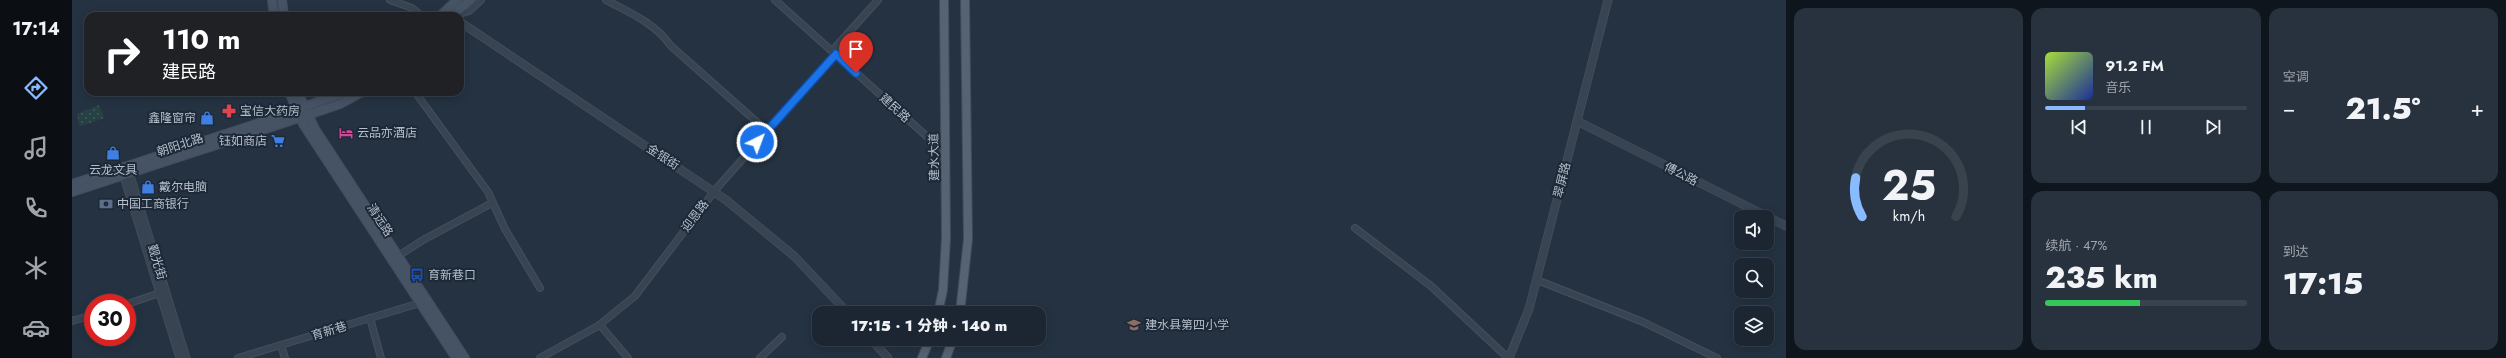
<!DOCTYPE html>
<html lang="zh">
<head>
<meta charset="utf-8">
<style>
	:root { --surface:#1b2632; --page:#28323e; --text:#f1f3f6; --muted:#a0a5ac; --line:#39434d; --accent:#8bf }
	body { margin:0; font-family:Jost,"Noto Sans SC",sans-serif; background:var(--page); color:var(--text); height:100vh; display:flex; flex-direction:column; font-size:15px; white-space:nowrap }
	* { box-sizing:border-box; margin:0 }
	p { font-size:13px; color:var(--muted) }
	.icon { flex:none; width:22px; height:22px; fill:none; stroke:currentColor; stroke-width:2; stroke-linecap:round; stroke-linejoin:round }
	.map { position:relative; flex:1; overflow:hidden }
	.side { display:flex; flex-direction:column; gap:8px; padding:8px; background:#0f151c; width:720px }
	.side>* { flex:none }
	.guide { position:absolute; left:12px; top:12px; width:380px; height:84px; border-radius:12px; box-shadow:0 2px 10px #0003,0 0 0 1px var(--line); background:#202124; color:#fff; overflow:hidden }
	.tools { position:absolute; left:1662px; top:210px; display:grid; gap:8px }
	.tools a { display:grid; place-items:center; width:40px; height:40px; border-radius:8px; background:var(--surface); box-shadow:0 2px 10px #0003,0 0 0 1px var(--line); font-size:20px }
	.speed { position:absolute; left:12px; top:294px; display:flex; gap:8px; font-size:20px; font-weight:700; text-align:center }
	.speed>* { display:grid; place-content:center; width:52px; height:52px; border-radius:50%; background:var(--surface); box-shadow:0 2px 10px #0003,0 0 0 1px var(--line); line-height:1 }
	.speed .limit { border:6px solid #d22; background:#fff; color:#111 }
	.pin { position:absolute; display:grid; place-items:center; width:34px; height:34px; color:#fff; margin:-41px -17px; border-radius:50% 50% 50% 0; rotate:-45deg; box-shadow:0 0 4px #0007 }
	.pin .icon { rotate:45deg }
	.me { position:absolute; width:44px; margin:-22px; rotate:42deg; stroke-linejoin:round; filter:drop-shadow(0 0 3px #0008) }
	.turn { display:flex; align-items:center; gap:14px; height:84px; padding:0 12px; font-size:18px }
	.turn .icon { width:52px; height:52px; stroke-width:2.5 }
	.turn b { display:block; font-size:28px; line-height:34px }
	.big { font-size:30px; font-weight:800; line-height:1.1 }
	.side .tile { flex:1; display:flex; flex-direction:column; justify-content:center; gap:6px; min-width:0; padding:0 14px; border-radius:12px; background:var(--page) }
	.side .dial { align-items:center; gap:0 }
	.dial svg { height:104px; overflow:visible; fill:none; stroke:var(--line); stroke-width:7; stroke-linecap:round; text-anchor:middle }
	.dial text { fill:var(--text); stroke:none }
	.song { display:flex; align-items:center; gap:12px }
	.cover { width:48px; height:48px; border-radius:6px; background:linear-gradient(135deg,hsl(80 70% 55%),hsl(230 70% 35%)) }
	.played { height:4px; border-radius:2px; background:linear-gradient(90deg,var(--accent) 20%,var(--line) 20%) }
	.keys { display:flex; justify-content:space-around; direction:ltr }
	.heat { display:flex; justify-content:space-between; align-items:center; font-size:22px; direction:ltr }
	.charge { height:6px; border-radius:3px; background:linear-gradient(90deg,#34c759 47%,var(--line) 0) }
	.side .tiles { flex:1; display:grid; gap:8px; grid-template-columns:repeat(3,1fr) }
	.tile:first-child { grid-row:span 2 }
	.trip { position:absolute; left:740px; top:306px; width:234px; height:40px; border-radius:12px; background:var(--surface); box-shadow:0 2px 10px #0003,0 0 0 1px var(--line); font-weight:800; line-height:40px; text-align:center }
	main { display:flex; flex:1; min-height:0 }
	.tab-bar { display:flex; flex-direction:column; width:72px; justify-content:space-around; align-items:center; background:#0b0f14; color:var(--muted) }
	.tab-bar .icon { width:28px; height:28px }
	.tab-bar .selected { color:var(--accent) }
	.tab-bar b { font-size:18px; color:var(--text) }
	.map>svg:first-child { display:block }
	.grass { fill:url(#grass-dots) }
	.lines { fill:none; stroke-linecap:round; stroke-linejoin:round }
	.minor-casing { stroke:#424d5b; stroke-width:8 }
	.tertiary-casing { stroke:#424d5b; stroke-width:9 }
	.secondary-casing { stroke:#424d5b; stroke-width:10 }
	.primary-casing { stroke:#424d5b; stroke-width:10 }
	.minor { stroke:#384452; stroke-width:5.5 }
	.tertiary { stroke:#384452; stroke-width:7 }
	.secondary { stroke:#465365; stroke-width:8 }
	.primary { stroke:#566372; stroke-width:8 }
	.route-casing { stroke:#114b97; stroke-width:10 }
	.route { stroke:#1a73e8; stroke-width:7 }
	.labels { text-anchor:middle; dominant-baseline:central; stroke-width:4; stroke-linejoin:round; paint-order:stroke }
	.street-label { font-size:12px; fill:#b5bfcc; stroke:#1d2937 }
	.poi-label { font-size:12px; fill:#b5bfcc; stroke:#1d2937; text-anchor:start }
</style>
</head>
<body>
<main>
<nav class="tab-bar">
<b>17:14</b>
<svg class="icon selected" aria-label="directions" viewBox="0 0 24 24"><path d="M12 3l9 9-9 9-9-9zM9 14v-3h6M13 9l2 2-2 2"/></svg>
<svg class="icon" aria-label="music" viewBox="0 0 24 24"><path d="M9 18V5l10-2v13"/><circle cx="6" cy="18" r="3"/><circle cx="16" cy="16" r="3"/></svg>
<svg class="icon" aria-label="phone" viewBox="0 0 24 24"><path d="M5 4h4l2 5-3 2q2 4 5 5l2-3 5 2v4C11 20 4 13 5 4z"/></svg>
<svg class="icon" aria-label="climate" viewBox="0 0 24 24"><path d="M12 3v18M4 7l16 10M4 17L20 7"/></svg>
<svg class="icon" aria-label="car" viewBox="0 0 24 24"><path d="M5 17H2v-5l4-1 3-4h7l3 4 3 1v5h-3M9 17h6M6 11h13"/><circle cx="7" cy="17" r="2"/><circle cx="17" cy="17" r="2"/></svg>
</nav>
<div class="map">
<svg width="1714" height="358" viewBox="0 0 1714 358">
	<defs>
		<pattern id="grass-dots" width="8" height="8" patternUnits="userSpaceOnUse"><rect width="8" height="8" fill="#264143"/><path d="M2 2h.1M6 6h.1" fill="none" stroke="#435b5d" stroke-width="1.8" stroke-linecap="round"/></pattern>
	</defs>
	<rect width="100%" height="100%" fill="#243242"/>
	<path class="grass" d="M27 105 32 117 30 119 9 126 7 124 5 114Z"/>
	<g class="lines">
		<g class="minor-casing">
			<g id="minor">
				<path d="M318 0 340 8 350 16"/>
				<path d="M534 0C558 13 583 23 599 46L695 131"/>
				<path d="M703 0 861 142 873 150"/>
				<path d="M381 16 397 11 409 0"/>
				<path d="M760 51 806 0"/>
				<path d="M343 92 416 192 433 229 468 288"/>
				<path d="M1283 228 1359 286 1436 358"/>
				<path d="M326 256 351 240 420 203"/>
				<path d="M1465 280 1571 322 1645 358"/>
				<path d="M55 304 88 293"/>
				<path d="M298 318 309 358"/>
				<path d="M0 321 21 315"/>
				<path d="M528 325 556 358"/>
				<path d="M209 345 213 358"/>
				<path d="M166 358 348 303"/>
				<path d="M468 358 526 326 563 296 644 189 764 54"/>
				<path d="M688 358 710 337"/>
			</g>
		</g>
		<g class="tertiary-casing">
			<g id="tertiary">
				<path d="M388 22 654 200 722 256 776 313"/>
				<path d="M1505 121 1714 226"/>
				<path d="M56 169 114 358"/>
				<path d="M50 170 108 358"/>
				<path d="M799 339 816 358"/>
				<path d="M1437 358 1457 309 1536 0"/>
			</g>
		</g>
		<g class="secondary-casing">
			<g id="secondary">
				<path d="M200 0 202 16"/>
				<path d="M210 0 212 16"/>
				<path d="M368 16 385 0"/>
				<path d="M380 16 398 0"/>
				<path d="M217 92 231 124 384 358"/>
				<path d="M226 92 243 129 393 358"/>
				<path d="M0 184 193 121 273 92"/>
				<path d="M0 192 236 115 268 104 290 92"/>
			</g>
		</g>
		<g class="primary-casing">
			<g id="primary">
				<path d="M866 313 871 290 874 238 872 0"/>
				<path d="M888 313 896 239 893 0"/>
				<path d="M850 358 858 339"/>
				<path d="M874 358 881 339"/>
			</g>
		</g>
		<use href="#minor" class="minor"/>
		<use href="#tertiary" class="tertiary"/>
		<use href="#secondary" class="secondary"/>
		<use href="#primary" class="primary"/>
	</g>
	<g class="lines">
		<g class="route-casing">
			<path id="route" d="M685 142 764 54 784 73"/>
		</g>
		<use href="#route" class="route"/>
	</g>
	<defs>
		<g id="pharmacy-bare" transform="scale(1.08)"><path d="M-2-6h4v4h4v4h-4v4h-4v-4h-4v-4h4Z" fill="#e0444e" stroke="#1d2937" stroke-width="2.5" paint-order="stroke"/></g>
		<g id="shop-bare" transform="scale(1.08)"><path d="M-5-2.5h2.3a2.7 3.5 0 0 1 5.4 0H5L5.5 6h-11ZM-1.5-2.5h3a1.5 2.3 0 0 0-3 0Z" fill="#3f7fe0" stroke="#1d2937" stroke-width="2.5" paint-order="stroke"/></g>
		<g id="hotel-bare" transform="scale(1.08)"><path d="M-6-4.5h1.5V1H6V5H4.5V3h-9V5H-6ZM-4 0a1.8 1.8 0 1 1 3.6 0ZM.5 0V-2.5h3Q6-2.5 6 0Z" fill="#d1479c" stroke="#1d2937" stroke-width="2.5" paint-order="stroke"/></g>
		<g id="supermarket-bare" transform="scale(1.08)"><path d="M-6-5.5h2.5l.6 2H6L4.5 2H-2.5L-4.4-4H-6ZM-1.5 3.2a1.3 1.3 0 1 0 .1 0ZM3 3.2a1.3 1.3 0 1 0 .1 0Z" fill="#3f7fe0" stroke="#1d2937" stroke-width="2.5" paint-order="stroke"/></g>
		<g id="bank-bare" transform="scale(1.08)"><path d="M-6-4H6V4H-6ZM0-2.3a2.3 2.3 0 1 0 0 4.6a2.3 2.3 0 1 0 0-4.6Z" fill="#5c6f8a" stroke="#1d2937" stroke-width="2.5" paint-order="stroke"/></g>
		<g id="bus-bare" transform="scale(1.08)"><path d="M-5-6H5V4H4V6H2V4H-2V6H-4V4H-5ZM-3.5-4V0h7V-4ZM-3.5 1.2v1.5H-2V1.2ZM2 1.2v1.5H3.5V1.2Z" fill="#1a4fb4" stroke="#1d2937" stroke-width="2.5" paint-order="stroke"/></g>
		<g id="school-bare" transform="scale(1.08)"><path d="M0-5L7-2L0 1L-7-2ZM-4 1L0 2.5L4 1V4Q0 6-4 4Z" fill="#8d6e63" stroke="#1d2937" stroke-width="2.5" paint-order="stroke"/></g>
	</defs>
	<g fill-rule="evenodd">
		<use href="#pharmacy-bare" x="157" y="111"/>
		<use href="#shop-bare" x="135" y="118"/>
		<use href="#hotel-bare" x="274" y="133"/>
		<use href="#supermarket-bare" x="206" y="141"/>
		<use href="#shop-bare" x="41" y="153"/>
		<use href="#shop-bare" x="76" y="187"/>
		<use href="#bank-bare" x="34" y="204"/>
		<use href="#bus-bare" x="345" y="275"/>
		<use href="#school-bare" x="1062" y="325"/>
	</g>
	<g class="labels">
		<g class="street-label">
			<text transform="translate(823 108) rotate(42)">建民路</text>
			<text transform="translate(108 145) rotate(-18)">朝阳北路</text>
			<text transform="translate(591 157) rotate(33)">金银街</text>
			<text transform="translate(862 157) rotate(-91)">建水大道</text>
			<text transform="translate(1609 174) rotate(27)">傅公路</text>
			<text transform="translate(1490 180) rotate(-76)">翠屏路</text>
			<text transform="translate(623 216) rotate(-53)">迎恩路</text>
			<text transform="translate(308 220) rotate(57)">清远路</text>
			<text transform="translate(85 262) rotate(73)">觐光街</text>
			<text transform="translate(257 331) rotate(-17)">育新巷</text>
		</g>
		<g class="poi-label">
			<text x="168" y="111">宝信大药房</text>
			<text x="124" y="118" text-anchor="end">鑫隆窗帘</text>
			<text x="285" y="133">云品亦酒店</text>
			<text x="195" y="141" text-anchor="end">钰如商店</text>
			<text x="41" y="170" text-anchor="middle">云龙文具</text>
			<text x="87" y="187">戴尔电脑</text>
			<text x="45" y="204">中国工商银行</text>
			<text x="356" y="275">育新巷口</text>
			<text x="1073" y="325">建水县第四小学</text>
		</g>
	</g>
</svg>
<div class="tools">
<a><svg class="icon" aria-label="sound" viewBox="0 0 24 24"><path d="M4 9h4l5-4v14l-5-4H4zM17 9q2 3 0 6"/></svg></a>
<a><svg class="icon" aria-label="search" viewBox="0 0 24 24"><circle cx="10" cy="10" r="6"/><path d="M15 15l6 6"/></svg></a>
<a><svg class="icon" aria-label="layers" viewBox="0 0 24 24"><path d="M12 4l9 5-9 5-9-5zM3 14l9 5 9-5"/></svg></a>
</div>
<div class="speed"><div class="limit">30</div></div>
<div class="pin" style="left:784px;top:73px;background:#d93025"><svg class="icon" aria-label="arrive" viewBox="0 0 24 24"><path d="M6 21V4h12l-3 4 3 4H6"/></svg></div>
<svg class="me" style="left:685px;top:142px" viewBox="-20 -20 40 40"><circle r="17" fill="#1a73e8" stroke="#fff" stroke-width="3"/><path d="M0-11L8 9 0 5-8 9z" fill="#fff"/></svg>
<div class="trip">17:15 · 1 分钟 · 140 m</div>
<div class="guide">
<div class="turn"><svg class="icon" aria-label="right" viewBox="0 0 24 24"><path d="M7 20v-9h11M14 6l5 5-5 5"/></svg><div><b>110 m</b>建民路</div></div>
</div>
</div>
<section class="side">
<div class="tiles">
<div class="tile dial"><svg viewBox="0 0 100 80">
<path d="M14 69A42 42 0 1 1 86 69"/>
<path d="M14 69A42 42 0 0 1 9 39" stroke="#8bf"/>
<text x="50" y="56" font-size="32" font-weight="700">25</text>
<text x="50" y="72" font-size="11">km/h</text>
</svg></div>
<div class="tile">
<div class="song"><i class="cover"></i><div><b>91.2 FM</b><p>音乐</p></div></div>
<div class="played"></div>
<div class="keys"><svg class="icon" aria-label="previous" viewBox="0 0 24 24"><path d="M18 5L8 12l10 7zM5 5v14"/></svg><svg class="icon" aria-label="pause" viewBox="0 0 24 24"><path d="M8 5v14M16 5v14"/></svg><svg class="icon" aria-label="next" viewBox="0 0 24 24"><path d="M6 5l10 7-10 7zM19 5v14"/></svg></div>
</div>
<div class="tile"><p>空调</p>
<div class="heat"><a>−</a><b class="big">21.5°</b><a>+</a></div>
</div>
<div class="tile"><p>续航 · 47%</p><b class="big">235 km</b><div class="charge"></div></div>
<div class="tile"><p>到达</p><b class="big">17:15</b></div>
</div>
</section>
</main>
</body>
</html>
